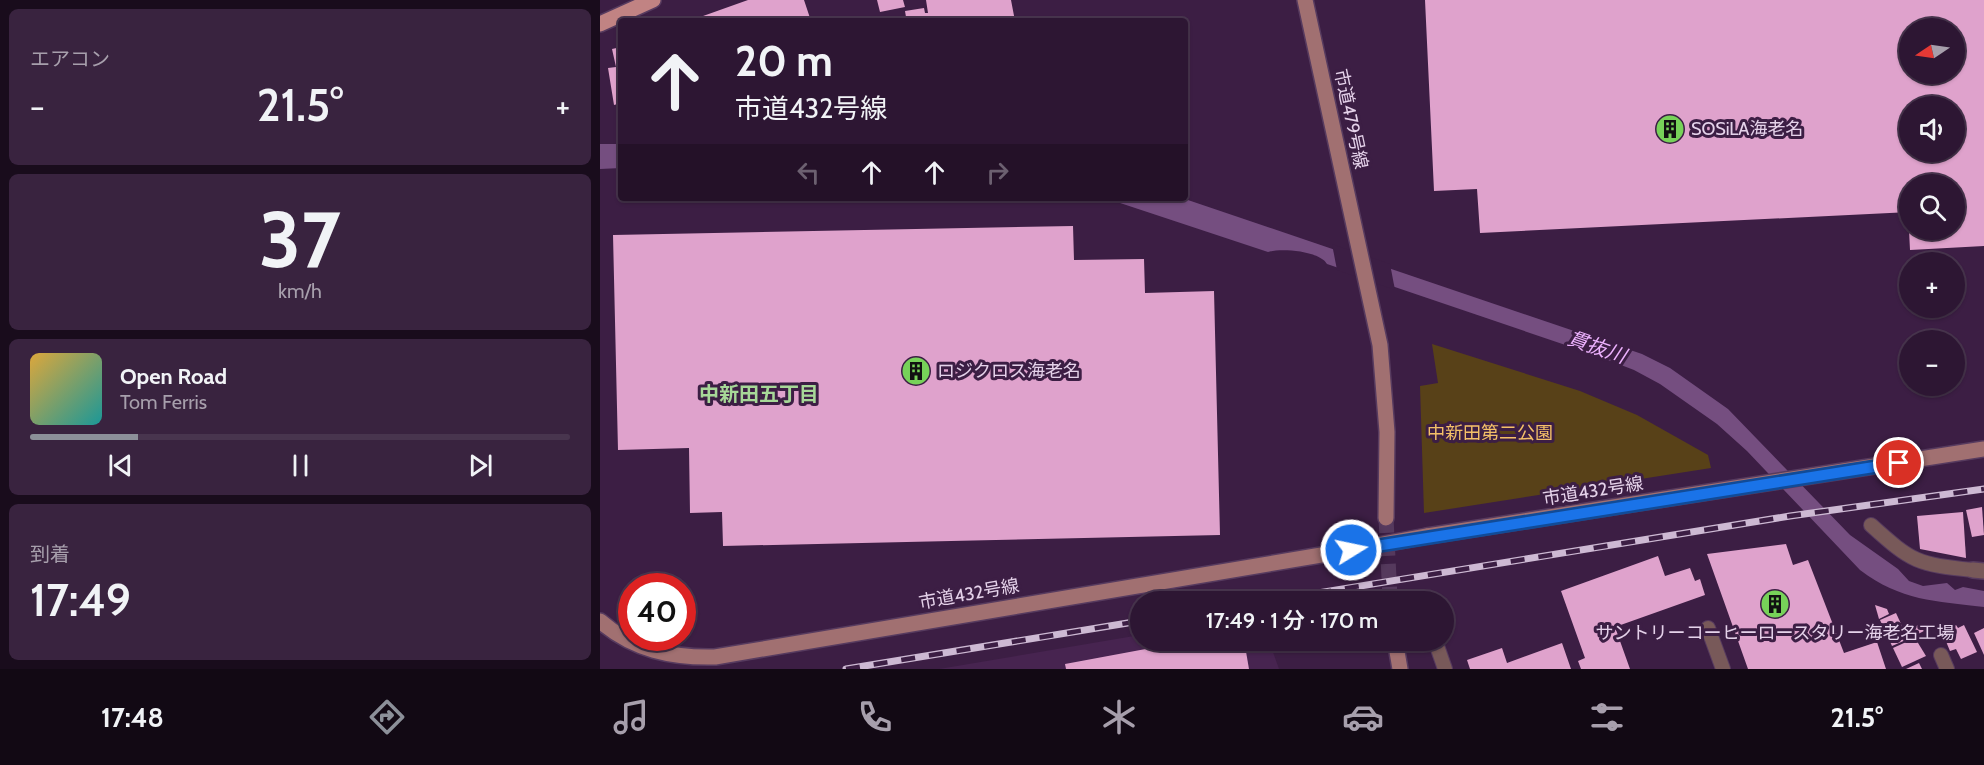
<!DOCTYPE html>
<html lang="ja">
<head>
<meta charset="utf-8">
<style>
	:root { --surface:#2d1633; --page:#39233f; --text:#f1f3f6; --muted:#a79fac; --line:#48354e; --accent:#8c9099 }
	body { margin:0; font-family:Cabin,"Noto Sans JP",sans-serif; background:var(--page); color:var(--text); height:100vh; display:flex; flex-direction:column; font-size:22px; white-space:nowrap }
	* { box-sizing:border-box; margin:0 }
	p { font-size:20px; color:var(--muted) }
	.icon { flex:none; width:33px; height:33px; fill:none; stroke:currentColor; stroke-width:2; stroke-linecap:round; stroke-linejoin:round }
	.map { position:relative; flex:1; overflow:hidden }
	.panel { display:flex; flex-direction:column; gap:9px; padding:9px; background:#190c1c; width:600px }
	.panel>* { flex:none }
	.top-card { position:absolute; left:18px; top:18px; width:570px; height:183px; border-radius:6px; box-shadow:0 2px 4px #0004,0 0 0 2px var(--line); background:#2d1633; color:var(--text); overflow:hidden }
	.needle { width:39px; rotate:257deg }
	.tools { position:absolute; left:1299px; top:18px; display:grid; gap:12px }
	.tools a { display:grid; place-items:center; width:66px; height:66px; border-radius:50%; background:var(--surface); box-shadow:0 2px 4px #0004,0 0 0 2px var(--line); font-size:30px }
	.speed { position:absolute; left:18px; top:573px; display:flex; gap:12px; font-size:30px; font-weight:700; text-align:center }
	.speed>* { display:grid; place-content:center; width:78px; height:78px; border-radius:50%; background:var(--surface); box-shadow:0 2px 4px #0004,0 0 0 2px var(--line); line-height:1 }
	.speed .limit { border:9px solid #d22; background:#fff; color:#111 }
	.pin { position:absolute; display:grid; place-items:center; width:51px; height:51px; color:#fff; margin:-26px; border:3px solid #fff; border-radius:50%; box-shadow:0 2px 6px #0007 }
	.me { position:absolute; width:66px; margin:-33px; rotate:80deg; stroke-linejoin:round; filter:drop-shadow(0 0 4px #0008) }
	.turn { display:flex; align-items:center; gap:21px; height:126px; padding:0 18px; font-size:27px }
	.turn .icon { width:78px; height:78px; stroke-width:2.5 }
	.turn b { display:block; font-size:42px; line-height:51px }
	.lanes { display:flex; align-items:center; height:57px; padding:0 18px; background:#0003; justify-content:center; gap:30px; direction:ltr }
	.lanes .off { opacity:.35 }
	.big { font-size:45px; font-weight:600; line-height:1.1 }
	.panel .card { flex:1; display:flex; flex-direction:column; justify-content:center; gap:9px; min-width:0; padding:0 21px; border-radius:9px; background:var(--page) }
	.panel .dial { align-items:center; gap:0 }
	.dial b { font-size:78px; line-height:1 }
	.song { display:flex; align-items:center; gap:18px }
	.cover { width:72px; height:72px; border-radius:9px; background:linear-gradient(135deg,hsl(40 70% 55%),hsl(180 70% 35%)) }
	.played { height:6px; border-radius:3px; background:linear-gradient(90deg,var(--accent) 20%,var(--line) 20%) }
	.keys { display:flex; justify-content:space-around; direction:ltr }
	.heat { display:flex; justify-content:space-between; align-items:center; font-size:33px; direction:ltr }
	.trip { position:absolute; left:530px; top:591px; width:324px; height:60px; border-radius:30px; background:var(--surface); box-shadow:0 2px 4px #0004,0 0 0 2px var(--line); font-weight:600; line-height:60px; text-align:center }
	.dock { display:flex; height:96px; justify-content:space-around; align-items:center; background:#120914; color:var(--muted) }
	.dock .icon { width:42px; height:42px }
	.dock .selected { color:var(--accent) }
	.dock b { font-size:27px; color:var(--text) }
	main { display:flex; flex:1; min-height:0 }
	.map>svg:first-child { display:block }
	.built { fill:#472450 }
	.green { fill:#584118 }
	.water { fill:#754e80 }
	.pier { fill:#3c1e44 }
	.building { fill:#dfa2cc; fill-rule:evenodd }
	.lines { fill:none; stroke-linecap:round; stroke-linejoin:round }
	.secondary-tunnel { stroke:#55395d; stroke-width:15; stroke-dasharray:15 8; stroke-linecap:butt }
	.lane-casing { stroke:#573b5f; stroke-width:16 }
	.street-casing { stroke:#573b5f; stroke-width:18 }
	.secondary-casing { stroke:#573b5f; stroke-width:18 }
	.primary-casing { stroke:#573b5f; stroke-width:18 }
	.lane { stroke:#785959; stroke-width:14 }
	.street { stroke:#785959; stroke-width:15 }
	.secondary { stroke:#a17071; stroke-width:15 }
	.primary { stroke:#c18383; stroke-width:15 }
	.rail-casing { stroke:#cdb9d3; stroke-width:7 }
	.rail { stroke:#3c1e44; stroke-width:4.5; stroke-dasharray:14; stroke-linecap:butt }
	.secondary-bridge-casing { stroke:#573b5f; stroke-width:18; stroke-linecap:butt }
	.secondary-bridge { stroke:#a17071; stroke-width:15 }
	.route-casing { stroke:#114b97; stroke-width:15 }
	.route { stroke:#1a73e8; stroke-width:10 }
	.labels { text-anchor:middle; dominant-baseline:central; stroke-width:6; stroke-linejoin:round; paint-order:stroke }
	.street-label { font-size:18px; fill:#e5d2ea; stroke:#3c1e44 }
	.poi-label { font-size:18px; fill:#e5d2ea; stroke:#3c1e44; text-anchor:start }
	.park-label { font-size:18px; fill:#f4c068; stroke:#3c1e44 }
	.water-label { font-size:20px; font-style:italic; fill:#ecb1fd; stroke:#3c1e44 }
	.neighbourhood-label { font-size:20px; font-weight:bold; fill:#a7d898; stroke:#3c1e44 }
</style>
</head>
<body>
<main>
<section class="panel">
<div class="card"><p>エアコン</p>
<div class="heat"><a>−</a><b class="big">21.5°</b><a>+</a></div>
</div>
<div class="card dial"><b>37</b><p>km/h</p></div>
<div class="card">
<div class="song"><i class="cover"></i><div><b>Open Road</b><p>Tom Ferris</p></div></div>
<div class="played"></div>
<div class="keys"><svg class="icon" aria-label="previous" viewBox="0 0 24 24"><path d="M18 5L8 12l10 7zM5 5v14"/></svg><svg class="icon" aria-label="pause" viewBox="0 0 24 24"><path d="M8 5v14M16 5v14"/></svg><svg class="icon" aria-label="next" viewBox="0 0 24 24"><path d="M6 5l10 7-10 7zM19 5v14"/></svg></div>
</div>
<div class="card"><p>到着</p><b class="big">17:49</b></div>
</section>
<div class="map">
<svg width="1384" height="669" viewBox="0 0 1384 669">
	<rect width="100%" height="100%" fill="#3c1e44"/>
	<path class="built" d="M540 635V640L669 641 679 669H339Z"/>
	<path class="green" d="M832 344 980 391 1037 415 1108 455 1111 468 824 513 820 386 838 383Z"/>
	<g class="water">
		<path d="M0 144H21V168L0 169Z"/>
		<path d="M505 198H582L1042 354 1070 368 1128 409 1250 535 1298 569 1309 581 1323 586 1347 583 1355 590 1363 587 1384 591V607C1335 601 1301 601 1260 570L1147 451 1117 424 1060 384 1034 370 995 355 727 264C720 251 681 248 668 252Z"/>
	</g>
	<path class="pier" d="M732 244 790 264 795 290 737 270Z"/>
	<g class="building">
		<path d="M148 0H204L211 21H89Z"/>
		<path d="M277 0H303L305 7 280 12Z"/>
		<path d="M326 0H411L415 21H288L306 17 305 11 324 8 325 13H328Z"/>
		<path d="M825 0H1384V246L1310 250 1309 230H1354V184H1310V212L880 233 877 189 834 191ZM1310 28H1354V74H1310ZM1310 106H1354V152H1310Z"/>
		<path d="M21 47V103L14 105 8 68 16 67 12 49Z"/>
		<path d="M473 226 474 260 544 259 545 293 614 291 620 535 123 546 122 512 90 513 89 448 18 450 13 235Z"/>
		<path d="M1382 507 1384 535 1372 537 1366 510Z"/>
		<path d="M1363 512 1366 558 1320 549 1317 516Z"/>
		<path d="M1186 544 1193 565 1208 560 1244 653 1277 642 1286 669H1148L1107 554Z"/>
		<path d="M1058 556 1065 576 1090 568 1095 581 1100 579 1105 595 1015 627 1030 669H981L978 661 985 658 961 591Z"/>
		<path d="M1275 605 1287 609 1289 614 1279 619Z"/>
		<path d="M1296 613 1308 639 1292 646 1280 620Z"/>
		<path d="M1320 624 1324 631 1316 635 1312 628Z"/>
		<path d="M1356 625 1358 628 1364 625 1377 652 1361 659 1356 649 1350 651 1342 632Z"/>
		<path d="M1384 628V655L1374 633Z"/>
		<path d="M1315 638 1326 656 1302 667 1293 648Z"/>
		<path d="M594 640H644L649 669H466L465 664Z"/>
		<path d="M962 643 971 669H870L867 660 902 648 907 663Z"/>
		<path d="M1319 663 1322 669H1306Z"/>
	</g>
	<g class="lines">
		<path class="secondary-tunnel" d="M786 518 790 598"/>
		<g class="lane-casing">
			<g id="lane">
				<path d="M1271 525C1313 563 1317 564 1373 570"/>
				<path d="M1108 628 1123 669"/>
				<path d="M837 646 845 669"/>
				<path d="M1341 655 1347 669"/>
			</g>
		</g>
		<g class="street-casing">
			<path id="street" d="M1373 570 1384 571"/>
		</g>
		<g class="secondary-casing">
			<g id="secondary">
				<path d="M705 0 780 345 787 432 786 518"/>
				<path d="M827 536 1384 449"/>
				<path d="M790 598 791 602"/>
				<path d="M0 621C33 650 72 658 115 657L751 550"/>
				<path d="M795 640 800 669"/>
			</g>
		</g>
		<g class="primary-casing">
			<path id="primary" d="M0 24 53 0"/>
		</g>
		<use href="#lane" class="lane"/>
		<use href="#street" class="street"/>
		<use href="#secondary" class="secondary"/>
		<use href="#primary" class="primary"/>
		<g class="rail-casing">
			<g id="rail">
				<path d="M662 602 1190 516 1384 489"/>
				<path d="M246 669 540 621"/>
			</g>
		</g>
		<use href="#rail" class="rail"/>
		<g class="secondary-bridge-casing">
			<path id="secondary-bridge" d="M751 550 827 536"/>
		</g>
		<use href="#secondary-bridge" class="secondary-bridge"/>
	</g>
	<g class="lines">
		<g class="route-casing">
			<path id="route" d="M751 550 1299 463"/>
		</g>
		<use href="#route" class="route"/>
	</g>
	<defs>
		<g id="building-disc" transform="scale(1.5)"><circle r="9.5" fill="#77d259" stroke="#3c1e44"/><path d="M-4-6H4V6H1V3H-1V6H-4ZM-2.5-4.3h1.7v1.8h-1.7ZM.8-4.3h1.7v1.8H.8ZM-2.5-1h1.7V.8h-1.7ZM.8-1h1.7V.8H.8Z" fill="#111"/></g>
	</defs>
	<g fill-rule="evenodd">
		<use href="#building-disc" x="1070" y="129"/>
		<use href="#building-disc" x="316" y="371"/>
		<use href="#building-disc" x="1175" y="604"/>
	</g>
	<g class="labels">
		<g class="street-label">
			<text transform="translate(751 119) rotate(78)">市道479号線</text>
			<text transform="translate(993 491) rotate(-9)">市道432号線</text>
			<text transform="translate(369 594) rotate(-10)">市道432号線</text>
		</g>
		<g class="poi-label">
			<text x="1091" y="129">SOSiLA海老名</text>
			<text x="337" y="371">ロジクロス海老名</text>
			<text x="1175" y="633" text-anchor="middle">サントリーコーヒーロースタリー海老名工場</text>
		</g>
		<g class="park-label">
			<text x="890" y="433">中新田第二公園</text>
		</g>
		<g class="water-label">
			<text transform="translate(997 347) rotate(19)">貫抜川</text>
		</g>
		<g class="neighbourhood-label">
			<text x="159" y="394">中新田五丁目</text>
		</g>
	</g>
</svg>
<div class="tools">
<a><svg class="needle" viewBox="-14 -14 28 28"><path d="M0-13l5 13h-10z" fill="#e53935"/><path d="M0 13l5-13h-10z" fill="#a79fac"/></svg></a>
<a><svg class="icon" aria-label="sound" viewBox="0 0 24 24"><path d="M4 9h4l5-4v14l-5-4H4zM17 9q2 3 0 6"/></svg></a>
<a><svg class="icon" aria-label="search" viewBox="0 0 24 24"><circle cx="10" cy="10" r="6"/><path d="M15 15l6 6"/></svg></a>
<a>+</a>
<a>−</a>
</div>
<div class="speed"><div class="limit">40</div></div>
<div class="pin" style="left:1299px;top:463px;background:#d93025"><svg class="icon" aria-label="arrive" viewBox="0 0 24 24"><path d="M6 21V4h12l-3 4 3 4H6"/></svg></div>
<svg class="me" style="left:751px;top:550px" viewBox="-20 -20 40 40"><circle r="17" fill="#1a73e8" stroke="#fff" stroke-width="3"/><path d="M0-11L8 9 0 5-8 9z" fill="#fff"/></svg>
<div class="trip">17:49 · 1 分 · 170 m</div>
<div class="top-card">
<div class="turn"><svg class="icon" aria-label="ahead" viewBox="0 0 24 24"><path d="M12 20V5M6 11l6-6 6 6"/></svg><div><b>20 m</b>市道432号線</div></div>
<div class="lanes"><svg class="icon off" aria-label="left" viewBox="0 0 24 24"><path d="M17 20v-9H6M10 6l-5 5 5 5"/></svg><svg class="icon" aria-label="ahead" viewBox="0 0 24 24"><path d="M12 20V5M6 11l6-6 6 6"/></svg><svg class="icon" aria-label="ahead" viewBox="0 0 24 24"><path d="M12 20V5M6 11l6-6 6 6"/></svg><svg class="icon off" aria-label="right" viewBox="0 0 24 24"><path d="M7 20v-9h11M14 6l5 5-5 5"/></svg></div>
</div>
</div>
</main>
<nav class="dock">
<b>17:48</b>
<svg class="icon selected" aria-label="directions" viewBox="0 0 24 24"><path d="M12 3l9 9-9 9-9-9zM9 14v-3h6M13 9l2 2-2 2"/></svg>
<svg class="icon" aria-label="music" viewBox="0 0 24 24"><path d="M9 18V5l10-2v13"/><circle cx="6" cy="18" r="3"/><circle cx="16" cy="16" r="3"/></svg>
<svg class="icon" aria-label="phone" viewBox="0 0 24 24"><path d="M5 4h4l2 5-3 2q2 4 5 5l2-3 5 2v4C11 20 4 13 5 4z"/></svg>
<svg class="icon" aria-label="climate" viewBox="0 0 24 24"><path d="M12 3v18M4 7l16 10M4 17L20 7"/></svg>
<svg class="icon" aria-label="car" viewBox="0 0 24 24"><path d="M5 17H2v-5l4-1 3-4h7l3 4 3 1v5h-3M9 17h6M6 11h13"/><circle cx="7" cy="17" r="2"/><circle cx="17" cy="17" r="2"/></svg>
<svg class="icon" aria-label="filters" viewBox="0 0 24 24"><path d="M4 7h16M4 17h16"/><circle cx="9" cy="7" r="2"/><circle cx="15" cy="17" r="2"/></svg>
<b>21.5°</b>
</nav>
</body>
</html>
